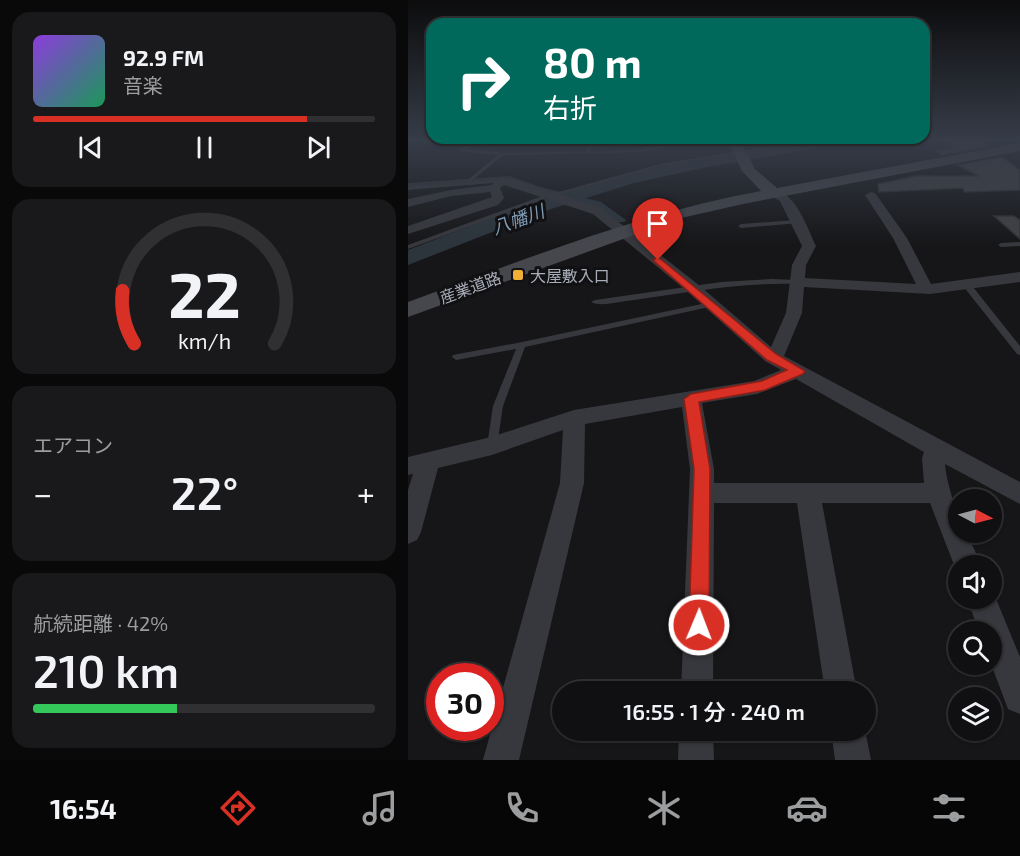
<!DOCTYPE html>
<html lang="ja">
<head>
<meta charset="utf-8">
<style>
	:root { --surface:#101012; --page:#19191b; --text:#f1f3f6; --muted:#9c9d9f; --line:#303032; --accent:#d93025 }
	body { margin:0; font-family:"Exo 2","Noto Sans JP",sans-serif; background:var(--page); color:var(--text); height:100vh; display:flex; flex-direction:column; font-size:22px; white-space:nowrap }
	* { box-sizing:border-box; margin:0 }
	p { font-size:20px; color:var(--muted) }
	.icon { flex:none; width:33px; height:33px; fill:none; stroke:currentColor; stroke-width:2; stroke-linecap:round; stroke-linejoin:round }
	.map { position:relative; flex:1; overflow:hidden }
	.side { display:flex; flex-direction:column; gap:12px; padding:12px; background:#09090a; width:408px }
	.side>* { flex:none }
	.guide { position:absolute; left:18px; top:18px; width:504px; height:126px; border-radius:18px; box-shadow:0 2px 4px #0004,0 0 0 2px var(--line); background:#00695c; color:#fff; overflow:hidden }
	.needle { width:39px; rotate:96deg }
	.fabs { position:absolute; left:540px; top:489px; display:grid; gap:12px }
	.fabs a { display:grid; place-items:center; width:54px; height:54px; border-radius:50%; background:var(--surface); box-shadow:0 2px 4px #0004,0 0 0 2px var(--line); font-size:30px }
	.speed { position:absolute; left:18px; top:663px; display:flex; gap:12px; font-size:30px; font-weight:700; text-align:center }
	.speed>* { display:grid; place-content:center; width:78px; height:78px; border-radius:50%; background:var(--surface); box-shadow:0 2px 4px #0004,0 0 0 2px var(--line); line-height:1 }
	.speed .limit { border:9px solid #d22; background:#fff; color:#111 }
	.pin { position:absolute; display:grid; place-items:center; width:51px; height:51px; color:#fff; margin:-62px -26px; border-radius:50% 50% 50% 0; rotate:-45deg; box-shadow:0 0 6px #0007 }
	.pin .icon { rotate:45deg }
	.me { position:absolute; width:66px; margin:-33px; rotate:1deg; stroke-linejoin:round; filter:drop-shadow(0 0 4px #0008) }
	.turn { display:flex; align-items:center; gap:21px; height:126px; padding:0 18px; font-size:27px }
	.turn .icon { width:78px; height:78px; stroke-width:2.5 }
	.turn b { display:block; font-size:42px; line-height:51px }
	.big { font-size:45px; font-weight:600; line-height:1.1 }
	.side .card { flex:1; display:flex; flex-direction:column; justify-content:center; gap:9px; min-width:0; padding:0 21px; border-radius:18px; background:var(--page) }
	.side .dial { align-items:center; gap:0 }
	.dial svg { height:156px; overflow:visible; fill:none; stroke:var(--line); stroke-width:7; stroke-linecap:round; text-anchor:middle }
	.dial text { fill:var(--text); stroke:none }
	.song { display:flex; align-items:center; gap:18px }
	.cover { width:72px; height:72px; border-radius:9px; background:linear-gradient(135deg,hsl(270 70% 55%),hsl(150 70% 35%)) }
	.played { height:6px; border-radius:3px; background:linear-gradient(90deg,var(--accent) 80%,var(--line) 80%) }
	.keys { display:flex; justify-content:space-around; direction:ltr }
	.heat { display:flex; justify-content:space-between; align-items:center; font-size:33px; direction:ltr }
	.charge { height:9px; border-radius:4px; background:linear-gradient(90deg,#34c759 42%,var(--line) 0) }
	.trip { position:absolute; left:144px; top:681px; width:324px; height:60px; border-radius:30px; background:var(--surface); box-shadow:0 2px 4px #0004,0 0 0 2px var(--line); font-weight:600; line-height:60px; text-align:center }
	.tab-bar { display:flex; height:96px; justify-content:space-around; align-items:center; background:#060607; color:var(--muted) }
	.tab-bar .icon { width:42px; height:42px }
	.tab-bar .selected { color:var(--accent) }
	.tab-bar b { font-size:27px; color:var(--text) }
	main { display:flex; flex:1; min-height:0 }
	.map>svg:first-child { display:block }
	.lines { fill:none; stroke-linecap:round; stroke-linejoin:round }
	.canal { fill:#2c353c; fill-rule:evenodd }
	.river { fill:#2c353c; fill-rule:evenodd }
	.building { fill:#404145; stroke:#303034; stroke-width:1.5 }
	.lane { fill:#37383d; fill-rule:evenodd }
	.street { fill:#37383d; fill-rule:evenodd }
	.secondary { fill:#45474d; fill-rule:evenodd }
	.route { fill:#d93025; stroke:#8d1f18; stroke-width:1.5 }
	.poi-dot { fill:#f2b134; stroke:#111113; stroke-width:2 }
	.labels { text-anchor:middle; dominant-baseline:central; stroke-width:6; stroke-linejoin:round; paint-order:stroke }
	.far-poi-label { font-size:16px; fill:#a8adb8; stroke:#111113; text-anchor:start }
	.far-street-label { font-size:16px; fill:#a8adb8; stroke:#111113 }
	.far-water-label { font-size:18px; font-style:italic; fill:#7f9bb3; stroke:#111113 }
</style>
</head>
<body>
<main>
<section class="side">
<div class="card">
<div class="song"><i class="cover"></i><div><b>92.9 FM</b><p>音楽</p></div></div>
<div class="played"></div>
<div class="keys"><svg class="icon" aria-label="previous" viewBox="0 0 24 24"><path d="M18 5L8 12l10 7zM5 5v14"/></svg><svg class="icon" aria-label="pause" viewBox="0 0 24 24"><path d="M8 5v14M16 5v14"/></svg><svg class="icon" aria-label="next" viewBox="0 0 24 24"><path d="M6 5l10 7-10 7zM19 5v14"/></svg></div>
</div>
<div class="card dial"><svg viewBox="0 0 100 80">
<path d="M14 69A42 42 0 1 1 86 69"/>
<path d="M14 69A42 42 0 0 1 8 42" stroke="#d93025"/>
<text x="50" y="56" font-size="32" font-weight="700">22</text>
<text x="50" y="72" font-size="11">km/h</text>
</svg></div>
<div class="card"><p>エアコン</p>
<div class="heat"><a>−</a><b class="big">22°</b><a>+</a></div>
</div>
<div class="card"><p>航続距離 · 42%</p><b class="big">210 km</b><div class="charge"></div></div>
</section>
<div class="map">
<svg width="612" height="760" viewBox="0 0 612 760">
	<rect width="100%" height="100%" fill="#161618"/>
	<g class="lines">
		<path class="canal" d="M101 176 133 187 193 202 218 220 216 222H208L185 206 125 191 100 182 0 189V183Z"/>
		<path class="river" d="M407 140H439L432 144 299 167 226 183 143 209 0 265V250C70 223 140 195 212 176 276 159 342 150 407 140Z"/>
	</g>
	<g class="building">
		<path d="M571 140 580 147 534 155 528 151 548 147 536 141Z"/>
		<path d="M594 157 612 170V190L557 192 554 188 471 192 470 184 508 176H571L550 165Z"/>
		<path d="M586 216H606L612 220V239Z"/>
	</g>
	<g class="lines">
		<g class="lane">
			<path d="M64 140H68L58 149 99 153 178 152 182 140H186L183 152 233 150 282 140H310L329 142 327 143 288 141 233 152 96 155 62 182 93 179 95 180V182L0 190V186L57 182 90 155 52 151V149Z"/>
			<path d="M399 140H408L252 166 152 194 147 193 252 164Z"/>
			<path d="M140 194 142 195V197L0 249V245Z"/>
			<path d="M389 220 392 222 391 223 333 228 330 226 333 224Z"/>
			<path d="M612 242V246L593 247 590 245 593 243Z"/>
			<path d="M364 279 389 280 393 282 389 284C331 282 276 293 219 301 209 302 192 307 183 302L187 300 313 282Z"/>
			<path d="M555 282H561L612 346V355L609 354 555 286Z"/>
			<path d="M303 302 307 304 306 306 117 347 95 406 89 446 88 449 84 450 80 449 79 446 85 406 108 349 48 360 44 357 45 355 114 342Z"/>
		</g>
		<g class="street">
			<path d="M0 140H8L0 145Z"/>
			<path d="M93 178 108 180 193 208 292 286 363 347 378 313 384 265 394 246 372 201 361 195V191C386 186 399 228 408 246L398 265 397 278 508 284 485 238 457 195 463 192 467 193 499 238 523 284 612 272V282L522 294 396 287 394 313 376 356 612 482V504L537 464C539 489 550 507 550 532H558L574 566H550V575L522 503H414L449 692H417L389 503H306L305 692H273L282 469 274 407 177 424 176 483 111 760H75L152 483 155 430 84 455 30 468 13 532 9 540 0 544V490L5 474 0 475V457L83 437 166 410 346 381 373 370 357 361 280 292 185 214 96 185 92 188 96 198 90 205 0 234V226L84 197 82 192 43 196 0 207V199L43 190 83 185ZM388 379 516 452 514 458 516 483H306V469L294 403 349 394Z"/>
			<path d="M584 589 612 657V714L600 709 583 664 584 632H571L559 598H584Z"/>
			<path d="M271 730H305L306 760H270Z"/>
			<path d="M423 730H457L463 760H427Z"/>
		</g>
		<path class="secondary" d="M320 140H332L347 169 369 188 612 143V151L335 204 273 218 0 317V302C116 260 231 213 353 191L334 171Z"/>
	</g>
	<linearGradient id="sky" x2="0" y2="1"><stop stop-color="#0c0c0d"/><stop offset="0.57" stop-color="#363c48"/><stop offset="1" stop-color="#363c48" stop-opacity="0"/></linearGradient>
	<rect width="612" height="246" fill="url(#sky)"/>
	<path class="route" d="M250 257 368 354 397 371 395 374 357 390 291 402 302 469 301 625 298 633 291 636 284 633 281 625 286 469 276 399 283 394 354 381 379 370 359 360 247 262 245 260Z"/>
	<rect class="poi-dot" x="104" y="269" width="12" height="12" rx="3"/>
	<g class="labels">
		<g class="far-poi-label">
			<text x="122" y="275">大屋敷入口</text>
		</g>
		<g class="far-street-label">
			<text transform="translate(62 287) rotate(-20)">産業道路</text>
		</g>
		<g class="far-water-label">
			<text transform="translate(110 219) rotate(-20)">八幡川</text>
		</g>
	</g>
</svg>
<div class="fabs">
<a><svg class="needle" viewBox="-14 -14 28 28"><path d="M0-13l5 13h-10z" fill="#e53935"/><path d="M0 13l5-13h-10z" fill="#9c9d9f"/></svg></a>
<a><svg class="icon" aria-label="sound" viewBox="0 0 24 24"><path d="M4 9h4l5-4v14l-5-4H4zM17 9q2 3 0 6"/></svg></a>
<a><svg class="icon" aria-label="search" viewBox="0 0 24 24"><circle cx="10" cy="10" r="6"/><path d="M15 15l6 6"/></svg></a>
<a><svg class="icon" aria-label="layers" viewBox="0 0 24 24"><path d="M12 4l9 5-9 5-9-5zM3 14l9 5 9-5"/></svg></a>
</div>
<div class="speed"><div class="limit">30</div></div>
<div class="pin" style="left:250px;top:260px;background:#d93025"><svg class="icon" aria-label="arrive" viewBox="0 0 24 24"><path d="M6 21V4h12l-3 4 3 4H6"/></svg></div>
<svg class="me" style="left:291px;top:625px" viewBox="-20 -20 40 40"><circle r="17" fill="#d93025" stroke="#fff" stroke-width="3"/><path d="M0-11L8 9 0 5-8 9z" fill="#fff"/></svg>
<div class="trip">16:55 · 1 分 · 240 m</div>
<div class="guide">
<div class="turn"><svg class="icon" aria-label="right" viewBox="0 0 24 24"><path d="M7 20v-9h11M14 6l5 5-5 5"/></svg><div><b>80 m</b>右折</div></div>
</div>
</div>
</main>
<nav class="tab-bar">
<b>16:54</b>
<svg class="icon selected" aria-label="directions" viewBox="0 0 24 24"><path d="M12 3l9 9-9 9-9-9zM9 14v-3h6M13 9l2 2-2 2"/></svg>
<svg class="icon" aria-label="music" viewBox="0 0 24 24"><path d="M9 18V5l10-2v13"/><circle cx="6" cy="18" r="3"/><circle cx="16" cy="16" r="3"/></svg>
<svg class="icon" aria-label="phone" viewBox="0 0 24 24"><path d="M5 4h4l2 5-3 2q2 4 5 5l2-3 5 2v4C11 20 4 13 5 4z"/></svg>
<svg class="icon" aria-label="climate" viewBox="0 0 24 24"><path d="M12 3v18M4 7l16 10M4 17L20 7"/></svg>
<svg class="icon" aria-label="car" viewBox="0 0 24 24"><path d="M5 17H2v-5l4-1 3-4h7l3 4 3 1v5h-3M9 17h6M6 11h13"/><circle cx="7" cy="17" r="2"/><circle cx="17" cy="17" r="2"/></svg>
<svg class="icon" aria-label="filters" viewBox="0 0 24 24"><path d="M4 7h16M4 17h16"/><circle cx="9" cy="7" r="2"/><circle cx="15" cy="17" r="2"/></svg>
</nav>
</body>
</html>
